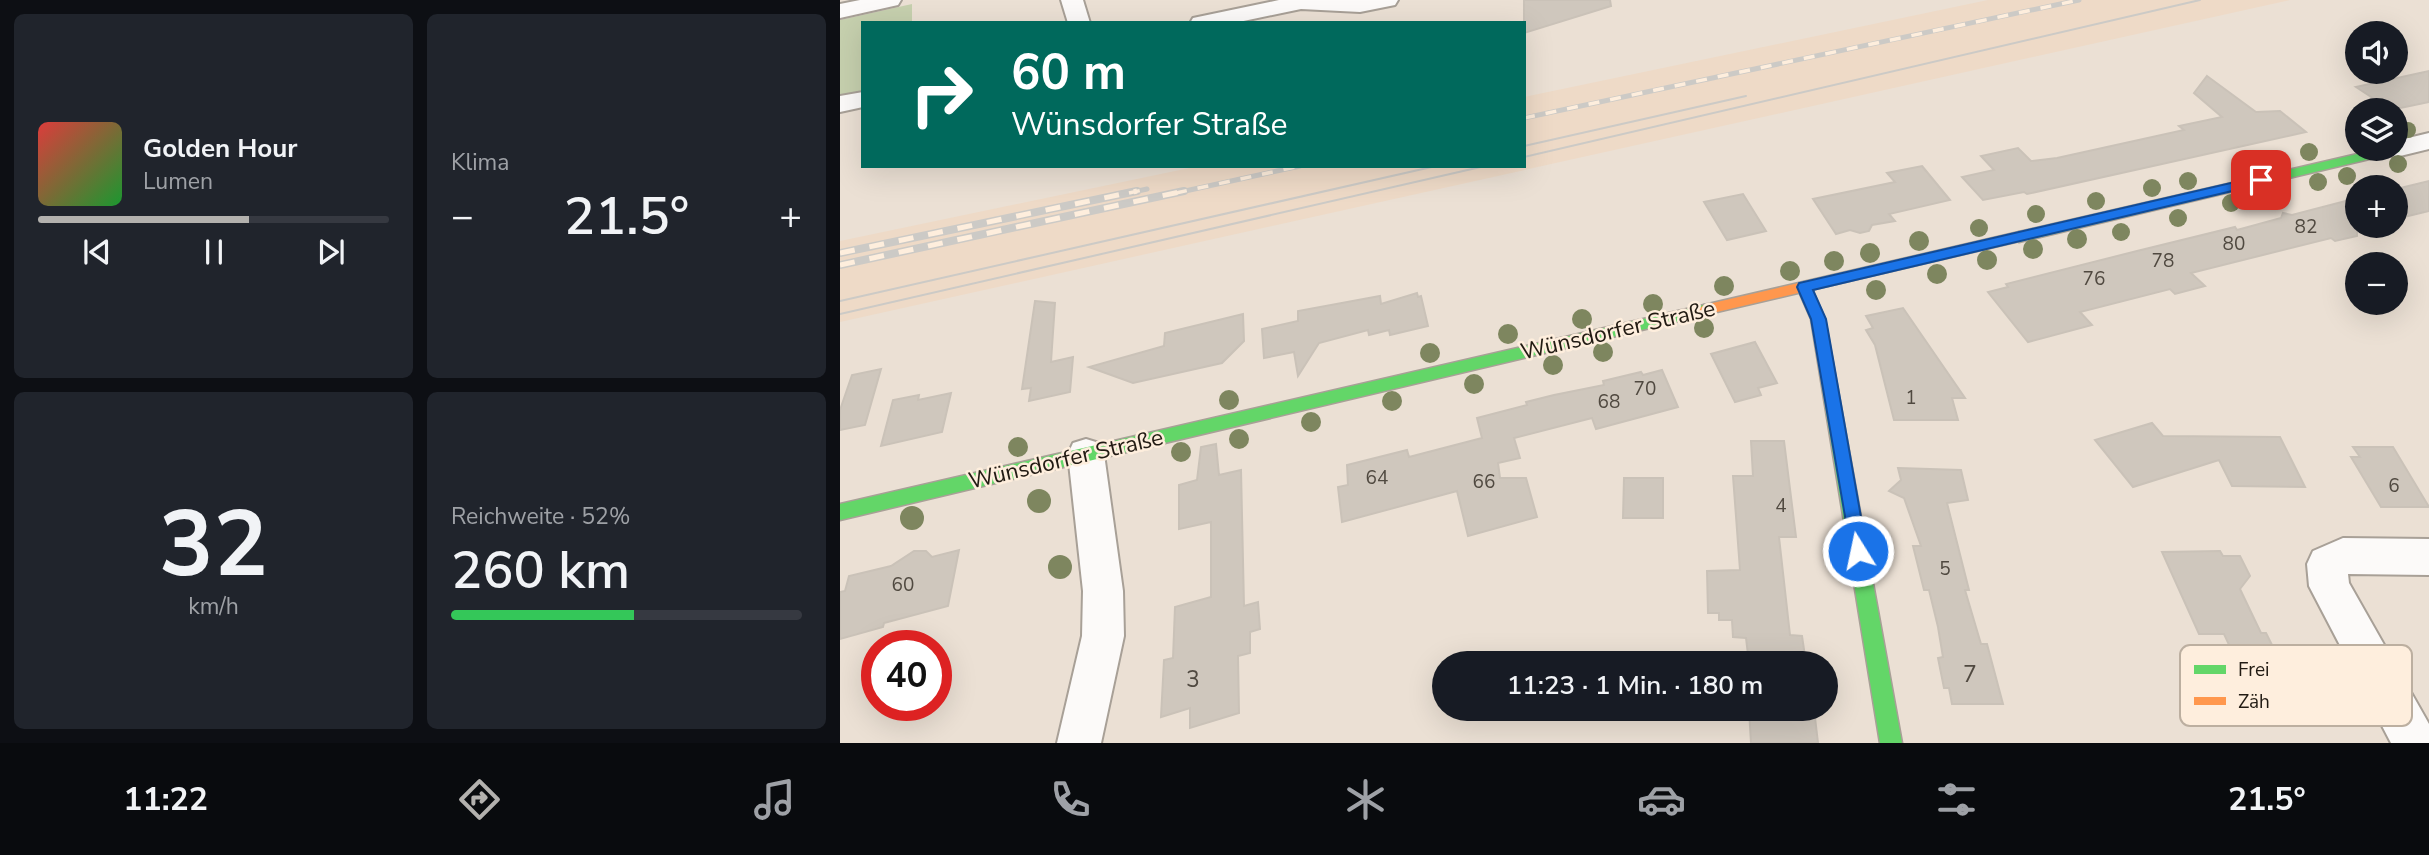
<!DOCTYPE html>
<html lang="de">
<head>
<meta charset="utf-8">
<style>
	:root { --surface:#171b24; --page:#20242c; --text:#f1f3f6; --muted:#9ea1a6; --line:#363941; --accent:#b3b1ae }
	body { margin:0; font-family:"Nunito Sans",sans-serif; background:var(--page); color:var(--text); height:100vh; display:flex; flex-direction:column; font-size:26px; white-space:nowrap }
	* { box-sizing:border-box; margin:0 }
	p { font-size:23px; color:var(--muted) }
	.icon { flex:none; width:38px; height:38px; fill:none; stroke:currentColor; stroke-width:2; stroke-linecap:round; stroke-linejoin:round }
	.map { position:relative; flex:1; overflow:hidden }
	.side { display:flex; flex-direction:column; gap:14px; padding:14px; background:#0d0f14; width:840px }
	.side>* { flex:none }
	.guide { position:absolute; left:21px; top:21px; width:665px; height:147px; border-radius:0px; box-shadow:0 7px 28px #0002; background:#00695c; color:#fff; overflow:hidden }
	.controls { position:absolute; left:1505px; top:21px; display:grid; gap:14px }
	.controls a { display:grid; place-items:center; width:63px; height:63px; border-radius:50%; background:var(--surface); box-shadow:0 7px 28px #0002; font-size:35px }
	.speed { position:absolute; left:21px; top:630px; display:flex; gap:14px; font-size:35px; font-weight:700; text-align:center }
	.speed>* { display:grid; place-content:center; width:91px; height:91px; border-radius:50%; background:var(--surface); box-shadow:0 7px 28px #0002; line-height:1 }
	.speed .limit { border:10px solid #d22; background:#fff; color:#111 }
	.pin { position:absolute; display:grid; place-items:center; width:60px; height:60px; color:#fff; margin:-30px; border-radius:14px; box-shadow:0 4px 10px #0006 }
	.me { position:absolute; width:77px; margin:-38px; rotate:350deg; stroke-linejoin:round; filter:drop-shadow(0 0 5px #0008) }
	.turn { display:flex; align-items:center; gap:24px; height:147px; padding:0 35px; font-size:32px }
	.turn .icon { width:91px; height:91px; stroke-width:2.5 }
	.turn b { display:block; font-size:49px; line-height:60px }
	.big { font-size:52px; font-weight:600; line-height:1.1 }
	.side .widget { flex:1; display:flex; flex-direction:column; justify-content:center; gap:10px; min-width:0; padding:0 24px; border-radius:10px; background:var(--page) }
	.side .dial { align-items:center; gap:0 }
	.dial b { font-size:91px; line-height:1 }
	.song { display:flex; align-items:center; gap:21px }
	.cover { width:84px; height:84px; border-radius:10px; background:linear-gradient(135deg,hsl(0 70% 55%),hsl(130 70% 35%)) }
	.played { height:7px; border-radius:4px; background:linear-gradient(90deg,var(--accent) 60%,var(--line) 60%) }
	.keys { display:flex; justify-content:space-around; direction:ltr }
	.heat { display:flex; justify-content:space-between; align-items:center; font-size:38px; direction:ltr }
	.charge { height:10px; border-radius:5px; background:linear-gradient(90deg,#34c759 52%,var(--line) 0) }
	.side .tiles { flex:1; display:grid; gap:14px; grid-template-columns:repeat(2,1fr) }
	.trip { position:absolute; left:592px; top:651px; width:406px; height:70px; border-radius:35px; background:var(--surface); box-shadow:0 7px 28px #0002; font-weight:600; line-height:70px; text-align:center }
	.dock { display:flex; height:112px; justify-content:space-around; align-items:center; background:#090b0e; color:var(--muted) }
	.dock .icon { width:49px; height:49px }
	.dock .active { color:var(--accent) }
	.dock b { font-size:32px; color:var(--text) }
	main { display:flex; flex:1; min-height:0 }
	.map>svg:first-child { display:block }
	.built { fill:#eedac7 }
	.green { fill:#c6d0ae }
	.building { fill:#cfc7bd; stroke:#cac2b8; stroke-width:2 }
	.lines { fill:none; stroke-linecap:round; stroke-linejoin:round }
	.street-casing { stroke:#a8a097; stroke-width:4 }
	.fast-casing { stroke:#a8a097; stroke-width:3 }
	.slow-casing { stroke:#a8a097; stroke-width:3 }
	.street { fill:#fcfaf9; fill-rule:evenodd }
	.fast { fill:#63d668; fill-rule:evenodd }
	.slow { fill:#ff974d; fill-rule:evenodd }
	.tram { stroke:#cccac6; stroke-width:2 }
	.rail-far1-casing { stroke:#cccac6; stroke-width:5 }
	.rail-casing { stroke:#cccac6; stroke-width:8 }
	.rail-far1 { stroke:#feeedd; stroke-width:3.5; stroke-dasharray:11; stroke-linecap:butt }
	.rail { stroke:#feeedd; stroke-width:5; stroke-dasharray:15; stroke-linecap:butt }
	.tree { fill:#7e865f }
	.route { fill:#1a73e8; stroke:#114b97; stroke-width:2 }
	.labels { text-anchor:middle; dominant-baseline:central; stroke-width:5; stroke-linejoin:round; paint-order:stroke }
	.number-label { font-size:19px; fill:#504940 }
	.street-label { font-size:23px; fill:#221b13; stroke:#feeedd }
	.near-number-label { font-size:23px; fill:#504940 }
	.key { fill:#feeedd; stroke:#bcafa0; stroke-width:2 }
	.key-label { font-size:19px; fill:#221b13 }
</style>
</head>
<body>
<main>
<section class="side">
<div class="tiles">
<div class="widget">
<div class="song"><i class="cover"></i><div><b>Golden Hour</b><p>Lumen</p></div></div>
<div class="played"></div>
<div class="keys"><svg class="icon" aria-label="previous" viewBox="0 0 24 24"><path d="M18 5L8 12l10 7zM5 5v14"/></svg><svg class="icon" aria-label="pause" viewBox="0 0 24 24"><path d="M8 5v14M16 5v14"/></svg><svg class="icon" aria-label="next" viewBox="0 0 24 24"><path d="M6 5l10 7-10 7zM19 5v14"/></svg></div>
</div>
<div class="widget"><p>Klima</p>
<div class="heat"><a>−</a><b class="big">21.5°</b><a>+</a></div>
</div>
<div class="widget dial"><b>32</b><p>km/h</p></div>
<div class="widget"><p>Reichweite · 52%</p><b class="big">260 km</b><div class="charge"></div></div>
</div>
</section>
<div class="map">
<svg width="1589" height="743" viewBox="0 0 1589 743">
	<rect width="100%" height="100%" fill="#ebe0d4"/>
	<path class="built" d="M1148 0H1450L0 322V241L359 166H684V97Z"/>
	<path class="green" d="M72 4V23H23V91L0 96V20Z"/>
	<g class="building">
		<path d="M684 0H770L771 6 684 33Z"/>
		<path d="M1589 71V102L1551 110 1516 87Z"/>
		<path d="M1367 76 1416 112 1440 111 1466 132 1187 194 1184 192 1143 200 1122 177 1154 170 1141 156 1178 148 1191 161 1217 158 1344 130 1339 126 1382 117 1354 93Z"/>
		<path d="M1082 166 1110 200 1049 214 1055 221 1032 225 1029 231 1020 233 1010 230 996 234 973 199 1055 182 1047 173Z"/>
		<path d="M1589 181V211L1556 219V189Z"/>
		<path d="M903 194 926 231 887 240 864 202Z"/>
		<path d="M1517 198V236L1495 241 1491 238 1351 273 1365 286 1335 294 1330 289 1240 312 1252 325 1188 342 1148 292 1168 287 1166 284 1297 251 1395 227 1397 230 1441 218 1443 213 1452 215Z"/>
		<path d="M577 293 578 297 581 296 588 326 550 335 549 330 529 335 528 330 479 343 458 376 454 352 424 358 422 329 458 321V311L540 296 541 304Z"/>
		<path d="M195 301 215 303 211 362 233 357 230 392 189 401 191 388 182 389Z"/>
		<path d="M1063 308 1125 398H1112L1118 420H1054L1035 345 1026 330 1033 328 1026 316Z"/>
		<path d="M403 314 404 341 382 363 293 383 249 367 324 346 325 333Z"/>
		<path d="M915 342 937 383 918 388 921 395 895 402 871 354Z"/>
		<path d="M41 369 25 425 0 430V410L12 375Z"/>
		<path d="M822 370 838 407 756 429 752 418 674 438 680 458 658 463 660 478H686L697 517 628 536 617 491 502 522 498 487 508 485 507 465 567 450 569 457 642 438 637 418 687 405 686 402 714 395 764 385 763 381 801 372 803 375Z"/>
		<path d="M111 393 102 432 41 446 53 400 79 395 78 400Z"/>
		<path d="M1312 423 1323 436 1440 437 1465 487 1392 486 1379 460 1293 487 1255 440Z"/>
		<path d="M911 441H944L956 537H939L950 635 962 636 966 663H909L906 638 893 637 892 620H879V613H868L867 571 900 570 893 476H913Z"/>
		<path d="M376 444 379 475 401 470 404 606 418 602 420 629 410 632V653L398 656 399 713 350 728V708L321 717 324 660 333 658 335 607 371 597V522L339 529V485L357 480 361 447Z"/>
		<path d="M1513 447H1553L1589 507H1541L1511 457H1520Z"/>
		<path d="M1058 468 1121 470 1128 500 1107 503 1129 590H1125L1141 644H1147L1163 704H1112L1109 688H1104L1098 658 1103 657 1098 627 1089 590H1084L1073 546H1081L1064 498 1049 491 1061 480Z"/>
		<path d="M784 478H823V518H783Z"/>
		<path d="M119 550 108 606 44 623 43 627 0 639V592L5 591 9 576 51 566 74 551H86L92 557Z"/>
		<path d="M1380 551 1383 556H1400L1410 576 1400 589 1421 633H1426L1437 655H1453L1463 675H1476L1490 703H1477L1487 722 1433 724 1403 662H1397L1384 634H1359L1322 552Z"/>
		<path d="M909 709H974L978 743H911Z"/>
	</g>
	<g class="lines">
		<g class="street-casing">
			<g id="street">
				<path d="M20 0H61L58 5 0 18V4Z"/>
				<path d="M221 0H243L250 23H228Z"/>
				<path d="M439 0H558L555 5 520 12 461 9 394 23H350L353 18Z"/>
				<path d="M23 92V107L0 112V96Z"/>
				<path d="M1589 133V149L1556 157 1547 155 1543 149H1556V141Z"/>
				<path d="M246 439 259 443 264 454 283 591 284 636 261 743H217L242 636 243 591 228 454 233 443Z"/>
				<path d="M1503 538 1589 539V575L1508 574 1509 583 1589 724V743H1551L1469 586 1467 564 1473 551Z"/>
			</g>
		</g>
		<g class="fast-casing">
			<g id="fast">
				<path d="M1556 145 1561 149 1559 152 1179 242 1172 237 1179 232 1539 149H1556Z"/>
				<path d="M964 282 971 287 985 319 1062 743H1040L971 319 957 287Z"/>
				<path d="M864 305 871 310 869 314 0 520V504Z"/>
			</g>
		</g>
		<g class="slow-casing">
			<path id="slow" d="M1179 232 1186 237 1184 240 864 315 857 310 864 305Z"/>
		</g>
		<use href="#street" class="street"/>
		<use href="#fast" class="fast"/>
		<use href="#slow" class="slow"/>
		<g class="tram">
			<path d="M684 146 906 96"/>
			<path d="M684 157 1360 0"/>
			<path d="M0 301 596 166"/>
			<path d="M0 314 645 166"/>
		</g>
		<g class="rail-far1-casing">
			<g id="rail-far1">
				<path d="M684 118 1239 0"/>
				<path d="M289 193 307 189"/>
				<path d="M336 193 460 166"/>
			</g>
		</g>
		<g class="rail-casing">
			<g id="rail">
				<path d="M0 253 297 191"/>
				<path d="M0 265 344 191"/>
			</g>
		</g>
		<use href="#rail-far1" class="rail-far1"/>
		<use href="#rail" class="rail"/>
	</g>
	<g class="tree">
		<circle cx="1568" cy="130" r="8"/>
		<circle cx="1469" cy="152" r="9"/>
		<circle cx="1558" cy="164" r="9"/>
		<circle cx="1507" cy="176" r="9"/>
		<circle cx="1348" cy="181" r="9"/>
		<circle cx="1478" cy="182" r="9"/>
		<circle cx="1312" cy="188" r="9"/>
		<circle cx="1256" cy="201" r="9"/>
		<circle cx="1391" cy="203" r="9"/>
		<circle cx="1196" cy="214" r="9"/>
		<circle cx="1338" cy="218" r="9"/>
		<circle cx="1139" cy="228" r="9"/>
		<circle cx="1281" cy="232" r="9"/>
		<circle cx="1237" cy="239" r="10"/>
		<circle cx="1079" cy="241" r="10"/>
		<circle cx="1193" cy="249" r="10"/>
		<circle cx="1030" cy="253" r="10"/>
		<circle cx="1147" cy="260" r="10"/>
		<circle cx="994" cy="261" r="10"/>
		<circle cx="950" cy="271" r="10"/>
		<circle cx="1097" cy="274" r="10"/>
		<circle cx="884" cy="286" r="10"/>
		<circle cx="1036" cy="290" r="10"/>
		<circle cx="813" cy="304" r="10"/>
		<circle cx="742" cy="319" r="10"/>
		<circle cx="864" cy="328" r="10"/>
		<circle cx="668" cy="334" r="10"/>
		<circle cx="763" cy="352" r="10"/>
		<circle cx="590" cy="353" r="10"/>
		<circle cx="713" cy="365" r="10"/>
		<circle cx="634" cy="384" r="10"/>
		<circle cx="389" cy="400" r="10"/>
		<circle cx="552" cy="401" r="10"/>
		<circle cx="471" cy="422" r="10"/>
		<circle cx="399" cy="439" r="10"/>
		<circle cx="178" cy="447" r="10"/>
		<circle cx="341" cy="452" r="10"/>
		<circle cx="199" cy="501" r="12"/>
		<circle cx="72" cy="518" r="12"/>
		<circle cx="220" cy="567" r="12"/>
	</g>
	<path class="route" d="M1421 176 1428 180 1426 183 973 290 986 319 1027 551 1025 557 1018 560 1012 557 971 319 957 287 959 283Z"/>
	<g class="labels">
		<g class="number-label">
			<text x="1466" y="227">82</text>
			<text x="1394" y="244">80</text>
			<text x="1323" y="261">78</text>
			<text x="1254" y="279">76</text>
			<text x="805" y="389">70</text>
			<text x="1071" y="398">1</text>
			<text x="769" y="402">68</text>
			<text x="537" y="478">64</text>
			<text x="644" y="482">66</text>
			<text x="1554" y="486">6</text>
			<text x="941" y="506">4</text>
			<text x="1105" y="569">5</text>
			<text x="63" y="585">60</text>
		</g>
		<g class="street-label">
			<text transform="translate(778 330) rotate(-13)">Wünsdorfer Straße</text>
			<text transform="translate(226 459) rotate(-13)">Wünsdorfer Straße</text>
		</g>
		<g class="near-number-label">
			<text x="1130" y="674">7</text>
			<text x="353" y="679">3</text>
		</g>
	</g>
	<rect x="1340" y="645" width="232" height="81" rx="10" class="key"/>
	<rect x="1354" y="665" width="32" height="9" fill="#63d668"/>
	<rect x="1354" y="697" width="32" height="8" fill="#ff974d"/>
	<g class="key-label">
		<text x="1398" y="676">Frei</text>
		<text x="1398" y="708">Zäh</text>
	</g>
</svg>
<div class="controls">
<a><svg class="icon" aria-label="sound" viewBox="0 0 24 24"><path d="M4 9h4l5-4v14l-5-4H4zM17 9q2 3 0 6"/></svg></a>
<a><svg class="icon" aria-label="layers" viewBox="0 0 24 24"><path d="M12 4l9 5-9 5-9-5zM3 14l9 5 9-5"/></svg></a>
<a>+</a>
<a>−</a>
</div>
<div class="speed"><div class="limit">40</div></div>
<div class="pin" style="left:1421px;top:180px;background:#d93025"><svg class="icon" aria-label="arrive" viewBox="0 0 24 24"><path d="M6 21V4h12l-3 4 3 4H6"/></svg></div>
<svg class="me" style="left:1018px;top:551px" viewBox="-20 -20 40 40"><circle r="17" fill="#1a73e8" stroke="#fff" stroke-width="3"/><path d="M0-11L8 9 0 5-8 9z" fill="#fff"/></svg>
<div class="trip">11:23 · 1 Min. · 180 m</div>
<div class="guide">
<div class="turn"><svg class="icon" aria-label="right" viewBox="0 0 24 24"><path d="M7 20v-9h11M14 6l5 5-5 5"/></svg><div><b>60 m</b>Wünsdorfer Straße</div></div>
</div>
</div>
</main>
<nav class="dock">
<b>11:22</b>
<svg class="icon active" aria-label="directions" viewBox="0 0 24 24"><path d="M12 3l9 9-9 9-9-9zM9 14v-3h6M13 9l2 2-2 2"/></svg>
<svg class="icon" aria-label="music" viewBox="0 0 24 24"><path d="M9 18V5l10-2v13"/><circle cx="6" cy="18" r="3"/><circle cx="16" cy="16" r="3"/></svg>
<svg class="icon" aria-label="phone" viewBox="0 0 24 24"><path d="M5 4h4l2 5-3 2q2 4 5 5l2-3 5 2v4C11 20 4 13 5 4z"/></svg>
<svg class="icon" aria-label="climate" viewBox="0 0 24 24"><path d="M12 3v18M4 7l16 10M4 17L20 7"/></svg>
<svg class="icon" aria-label="car" viewBox="0 0 24 24"><path d="M5 17H2v-5l4-1 3-4h7l3 4 3 1v5h-3M9 17h6M6 11h13"/><circle cx="7" cy="17" r="2"/><circle cx="17" cy="17" r="2"/></svg>
<svg class="icon" aria-label="filters" viewBox="0 0 24 24"><path d="M4 7h16M4 17h16"/><circle cx="9" cy="7" r="2"/><circle cx="15" cy="17" r="2"/></svg>
<b>21.5°</b>
</nav>
</body>
</html>
